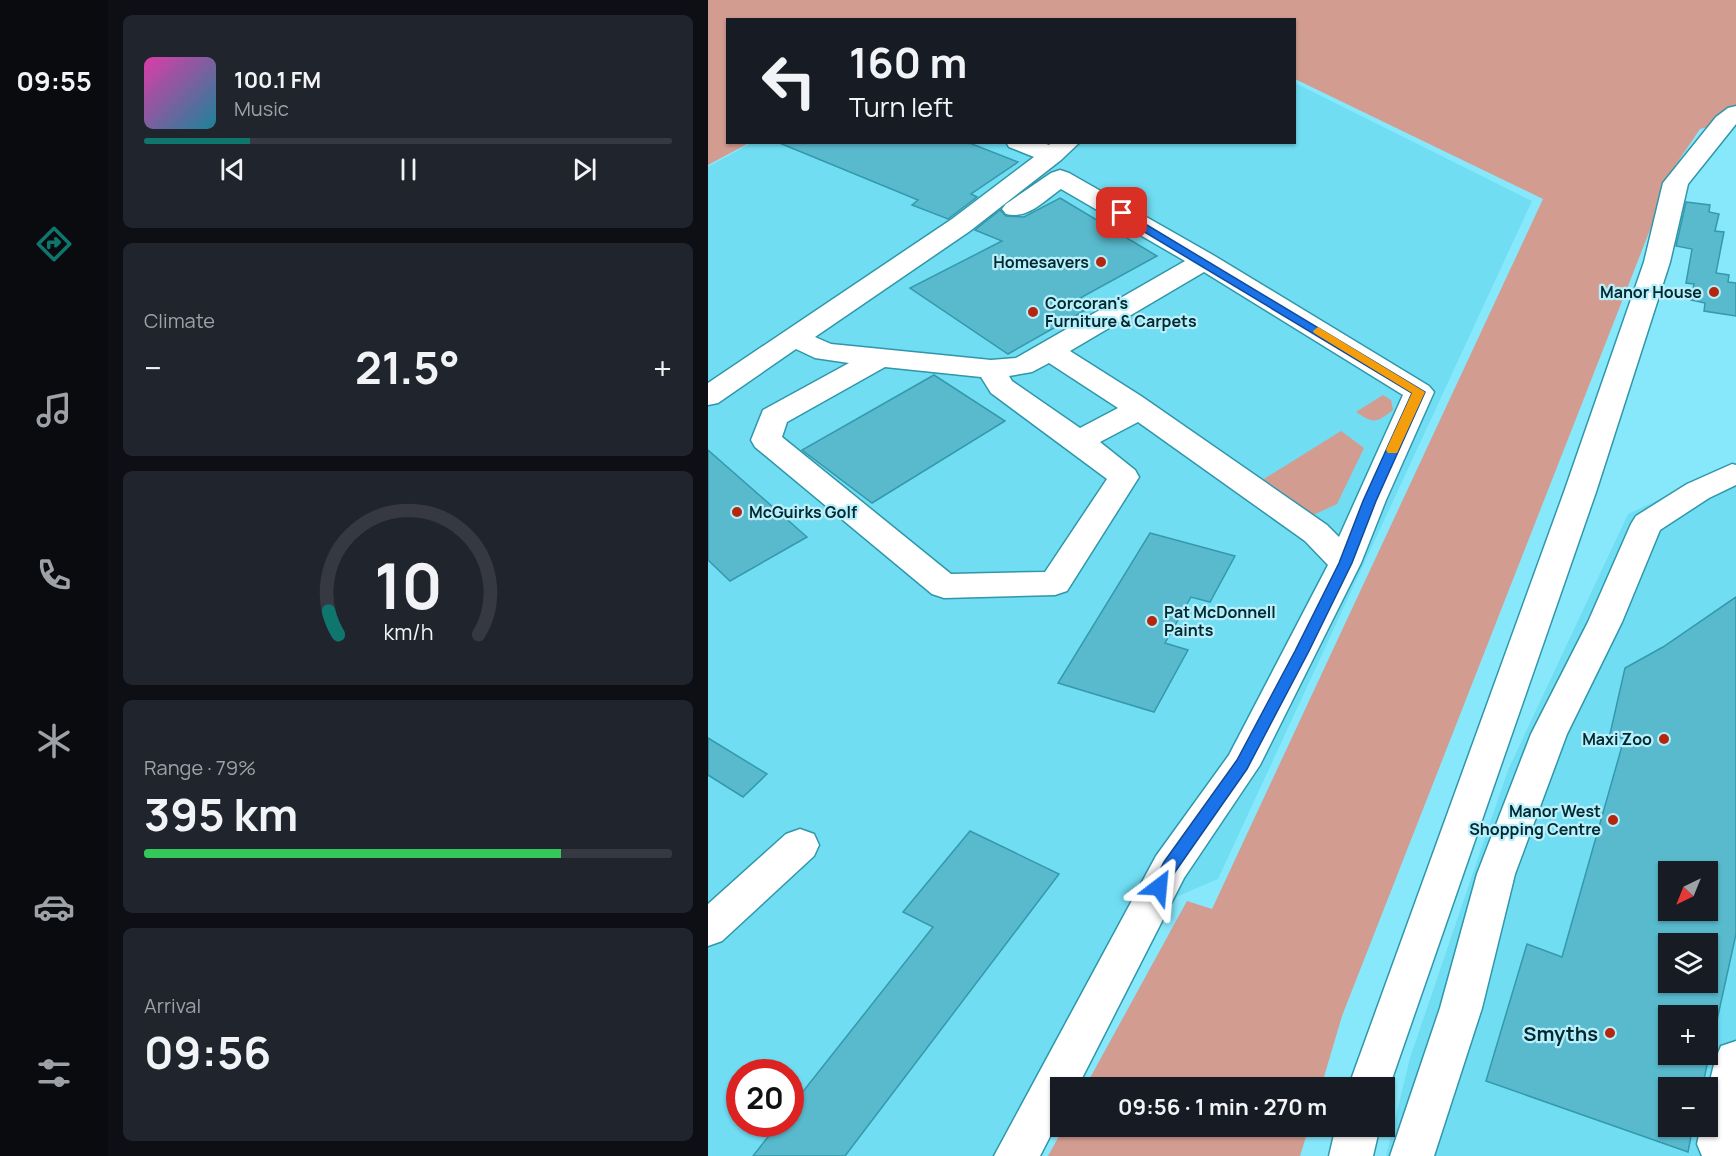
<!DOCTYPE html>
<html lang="en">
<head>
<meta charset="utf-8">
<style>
	:root { --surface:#171b24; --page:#20242c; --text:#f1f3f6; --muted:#9ea1a6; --line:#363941; --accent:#0f766e }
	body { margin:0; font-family:Manrope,sans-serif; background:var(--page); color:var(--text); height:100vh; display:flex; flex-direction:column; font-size:22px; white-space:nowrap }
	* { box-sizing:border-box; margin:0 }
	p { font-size:20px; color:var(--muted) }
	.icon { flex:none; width:33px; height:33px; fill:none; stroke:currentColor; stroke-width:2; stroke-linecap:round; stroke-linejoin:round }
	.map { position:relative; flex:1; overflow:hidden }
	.details { display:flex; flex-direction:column; gap:15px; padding:15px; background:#0d0f14; width:600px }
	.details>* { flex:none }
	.guide { position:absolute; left:18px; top:18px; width:570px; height:126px; border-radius:0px; box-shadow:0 2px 4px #0004; background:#171b24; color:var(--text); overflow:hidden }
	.needle { width:39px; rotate:223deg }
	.buttons { position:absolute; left:950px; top:861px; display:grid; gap:12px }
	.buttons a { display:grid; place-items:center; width:60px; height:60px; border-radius:0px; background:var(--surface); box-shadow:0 2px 4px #0004; font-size:30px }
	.speed { position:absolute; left:18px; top:1059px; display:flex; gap:12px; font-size:30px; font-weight:700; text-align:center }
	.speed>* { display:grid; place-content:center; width:78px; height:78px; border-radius:50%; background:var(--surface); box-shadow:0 2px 4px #0004; line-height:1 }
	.speed .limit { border:9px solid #d22; background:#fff; color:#111 }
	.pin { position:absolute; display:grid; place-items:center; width:51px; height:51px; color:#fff; margin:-26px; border-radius:12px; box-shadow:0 3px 9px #0006 }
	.me { position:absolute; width:66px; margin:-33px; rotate:29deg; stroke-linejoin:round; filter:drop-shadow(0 0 4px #0008) }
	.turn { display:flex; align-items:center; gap:21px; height:126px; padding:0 24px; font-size:27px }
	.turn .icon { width:78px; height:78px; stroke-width:2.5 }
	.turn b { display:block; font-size:42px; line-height:51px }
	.big { font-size:45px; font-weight:700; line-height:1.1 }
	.details .tile { flex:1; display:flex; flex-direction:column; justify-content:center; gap:9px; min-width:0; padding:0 21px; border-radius:9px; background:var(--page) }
	.details .dial { align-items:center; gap:0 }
	.dial svg { height:156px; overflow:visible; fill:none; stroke:var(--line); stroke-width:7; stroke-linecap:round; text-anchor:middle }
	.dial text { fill:var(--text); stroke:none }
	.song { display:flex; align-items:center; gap:18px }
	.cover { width:72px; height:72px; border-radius:9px; background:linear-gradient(135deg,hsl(320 70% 55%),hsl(190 70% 35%)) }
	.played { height:6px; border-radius:3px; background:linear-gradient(90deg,var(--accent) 20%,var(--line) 20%) }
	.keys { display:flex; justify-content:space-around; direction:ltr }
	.heat { display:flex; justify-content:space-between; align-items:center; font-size:33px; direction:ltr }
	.charge { height:9px; border-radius:4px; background:linear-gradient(90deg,#34c759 79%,var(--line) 0) }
	.trip { position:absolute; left:342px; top:1077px; width:345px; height:60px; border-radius:0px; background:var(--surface); box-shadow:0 2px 4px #0004; font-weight:700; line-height:60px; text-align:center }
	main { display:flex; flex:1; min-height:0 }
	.tabs { display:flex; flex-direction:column; width:108px; justify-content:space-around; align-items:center; background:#090b0e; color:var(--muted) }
	.tabs .icon { width:42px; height:42px }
	.tabs .selected { color:var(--accent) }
	.tabs b { font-size:27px; color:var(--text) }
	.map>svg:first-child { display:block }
	.built { fill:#70ddf3; fill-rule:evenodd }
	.green { fill:#d29c91 }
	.building { fill:#59bacd; stroke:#3499ac; stroke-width:1.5; fill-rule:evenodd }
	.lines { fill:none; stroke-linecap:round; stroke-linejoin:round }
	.minor-casing { stroke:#3096a9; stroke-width:3 }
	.minor { fill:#fff; fill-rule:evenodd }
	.route { fill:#1a73e8; stroke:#114b97; stroke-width:1.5 }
	.slow { fill:#f59e0b }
	.poi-dot { fill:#b4270e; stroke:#b9effa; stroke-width:2 }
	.labels { text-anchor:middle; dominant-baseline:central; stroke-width:4.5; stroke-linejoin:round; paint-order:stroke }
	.poi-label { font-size:16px; font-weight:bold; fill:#002a32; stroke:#b9effa; text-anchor:end }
	.near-poi-label { font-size:20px; font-weight:bold; fill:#002a32; stroke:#b9effa; text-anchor:end }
</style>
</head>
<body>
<main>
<nav class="tabs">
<b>09:55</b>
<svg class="icon selected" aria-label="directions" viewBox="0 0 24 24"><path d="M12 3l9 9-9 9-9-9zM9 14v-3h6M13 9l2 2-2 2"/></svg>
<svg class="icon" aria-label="music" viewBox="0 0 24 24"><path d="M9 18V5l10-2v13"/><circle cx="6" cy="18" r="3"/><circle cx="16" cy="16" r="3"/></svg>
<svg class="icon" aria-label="phone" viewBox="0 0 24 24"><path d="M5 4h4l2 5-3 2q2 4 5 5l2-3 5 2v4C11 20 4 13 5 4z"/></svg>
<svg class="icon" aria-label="climate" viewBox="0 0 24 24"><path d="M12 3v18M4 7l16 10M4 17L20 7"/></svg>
<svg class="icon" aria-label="car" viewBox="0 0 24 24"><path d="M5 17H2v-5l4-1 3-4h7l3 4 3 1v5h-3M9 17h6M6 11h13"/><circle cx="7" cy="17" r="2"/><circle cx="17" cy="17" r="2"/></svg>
<svg class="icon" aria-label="filters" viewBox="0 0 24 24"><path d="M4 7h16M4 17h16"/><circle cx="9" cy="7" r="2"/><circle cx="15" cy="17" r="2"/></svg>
</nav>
<section class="details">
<div class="tile">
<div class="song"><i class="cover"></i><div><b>100.1 FM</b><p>Music</p></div></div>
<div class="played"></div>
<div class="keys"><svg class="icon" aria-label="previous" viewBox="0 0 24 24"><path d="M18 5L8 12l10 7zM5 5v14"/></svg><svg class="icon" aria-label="pause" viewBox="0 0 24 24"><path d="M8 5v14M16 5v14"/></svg><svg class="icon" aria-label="next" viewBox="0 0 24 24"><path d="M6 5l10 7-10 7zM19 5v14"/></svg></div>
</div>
<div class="tile"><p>Climate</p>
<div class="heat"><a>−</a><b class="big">21.5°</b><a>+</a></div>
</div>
<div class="tile dial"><svg viewBox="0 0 100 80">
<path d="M14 69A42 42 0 1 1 86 69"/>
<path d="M14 69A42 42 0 0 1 9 57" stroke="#0f766e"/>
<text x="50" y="56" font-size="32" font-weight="700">10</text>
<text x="50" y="72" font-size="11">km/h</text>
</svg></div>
<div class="tile"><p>Range · 79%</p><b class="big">395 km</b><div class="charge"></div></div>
<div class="tile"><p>Arrival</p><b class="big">09:56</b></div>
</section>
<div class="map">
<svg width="1028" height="1156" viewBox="0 0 1028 1156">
	<rect width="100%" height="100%" fill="#88e8fb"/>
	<g class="built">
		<path d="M587 83 824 201 510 879 468 897 360 1087 352 1088V1101L321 1156H0V167L45 142H586ZM32 1072H82V1124H32Z"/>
		<path d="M1028 463V1156H678L702 1058 800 770 920 514ZM960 872H999V910H960ZM960 944H999V982H960ZM960 1016H999V1054H960ZM960 1088H999V1126H960Z"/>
	</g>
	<g class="green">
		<path d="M0 0H1028V121L992 129 967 166 634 1016 613 1087H377L479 901 504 909 835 199 587 79 586 20H20V142L41 143 0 165Z"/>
		<path d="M675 395 683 400 685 410C668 423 666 424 648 412Z"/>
		<path d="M633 431 656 448 629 504 603 516 551 482Z"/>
		<path d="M356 1127V1126L601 1127 592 1156H340Z"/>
	</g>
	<g class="building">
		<path d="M69 142H259L310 162 263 194 269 197 240 219 204 205 210 200Z"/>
		<path d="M352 198 449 256 363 303 376 311 300 354 202 288 294 241 267 230 292 210 298 216 316 217Z"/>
		<path d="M978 202 1002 205 1001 212 1011 214 1007 231 1016 232 1008 273 1021 275 1020 282 1028 283V316L996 311 997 303 983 300 986 284 978 283 984 249 968 246Z"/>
		<path d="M226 375 297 421 164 503 94 450Z"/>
		<path d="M0 450 99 537 22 581 0 560Z"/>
		<path d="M442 533 527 556 502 602 483 597 457 643 480 650 446 712 350 683Z"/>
		<path d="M1028 597V934L994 1088H960V1126H985L980 1152 778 1081 819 944 854 957 916 739 902 734 917 668 955 647ZM960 872H999V910H960ZM960 944H999V982H960ZM960 1016H999V1054H960Z"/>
		<path d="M0 738 59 774 35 797 0 775Z"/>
		<path d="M262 831 351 874 137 1156H45L70 1124H82V1108L225 927 195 912Z"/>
	</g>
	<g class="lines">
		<g class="minor-casing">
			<g id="minor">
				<path d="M1028 106V124L980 184 962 262 888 492 676 1102V1088H640L856 492 936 262 955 183 1008 117 1020 108Z"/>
				<path d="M298 142H333L341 145 344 142H372L353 160 262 231 107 337 123 344 283 360 308 358 477 261 353 189C337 200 319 220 298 214L294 209 298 204 343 173 352 170 361 173 505 255 721 386 726 392 678 500 653 563 552 765 476 878 369 1088H352V1117L332 1156H286L448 856 521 755 620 565 597 541 430 422 392 442 427 470 431 477 359 591 347 595 236 598 224 594 47 447 43 440 55 410 141 363 107 358 88 349 10 403 0 405V383L244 219 326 157 301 147ZM496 272 695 395 631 537 619 525 433 396 362 351ZM341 363 410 408 372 428 304 381 301 376 324 372ZM177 367 273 377 283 393 399 479 337 572 243 574 74 437 79 422Z"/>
				<path d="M1024 464 1028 465V485L1001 498 952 530 914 622 859 734 807 874 774 1008 726 1156H682L732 1008 769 874 823 734 880 622 923 524 928 516 979 484Z"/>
				<path d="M92 829 106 834 111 845 106 856 14 941 0 946V904L78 834Z"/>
				<path d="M1028 1041V1156H994L989 1144 993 1126H999C999 1098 1001 1072 1013 1046Z"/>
				<path d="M628 1126H672L665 1156H621Z"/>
			</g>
		</g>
		<use href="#minor" class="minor"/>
	</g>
	<path class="route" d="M414 210 717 392 668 501 644 563 601 651 539 769 467 872 457 892 451 894 445 892 443 887 456 862 529 760 587 651 631 563 655 501 704 393 410 216V211Z"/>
	<path class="slow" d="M610 327 717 392 689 453H680L678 450 704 393 606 333 605 331Z"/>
	<g class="poi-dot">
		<circle cx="393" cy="262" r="6"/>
		<circle cx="1006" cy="292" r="6"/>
		<circle cx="325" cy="312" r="6"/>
		<circle cx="29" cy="512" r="6"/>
		<circle cx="444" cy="621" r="6"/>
		<circle cx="956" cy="739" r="6"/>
		<circle cx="905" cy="820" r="6"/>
		<circle cx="902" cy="1033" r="6"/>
	</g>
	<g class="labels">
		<g class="poi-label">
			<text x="381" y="262">Homesavers</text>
			<text x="994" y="292">Manor House</text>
			<text x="337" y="303" text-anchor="start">Corcoran's<tspan x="337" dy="18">Furniture &amp; Carpets</tspan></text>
			<text x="41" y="512" text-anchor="start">McGuirks Golf</text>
			<text x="456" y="612" text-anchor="start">Pat McDonnell<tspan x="456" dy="18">Paints</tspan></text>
			<text x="944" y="739">Maxi Zoo</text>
			<text x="893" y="811">Manor West<tspan x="893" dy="18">Shopping Centre</tspan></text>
		</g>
		<g class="near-poi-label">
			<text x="890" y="1033">Smyths</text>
		</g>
	</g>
</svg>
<div class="buttons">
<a><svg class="needle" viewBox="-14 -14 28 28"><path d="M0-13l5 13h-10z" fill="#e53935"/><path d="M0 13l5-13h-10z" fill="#9ea1a6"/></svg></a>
<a><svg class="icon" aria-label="layers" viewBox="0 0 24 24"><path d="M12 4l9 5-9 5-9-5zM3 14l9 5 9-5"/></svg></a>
<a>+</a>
<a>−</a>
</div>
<div class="speed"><div class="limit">20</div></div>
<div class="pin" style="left:414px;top:213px;background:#d93025"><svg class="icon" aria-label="arrive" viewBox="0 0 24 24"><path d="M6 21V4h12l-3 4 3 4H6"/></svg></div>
<svg class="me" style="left:451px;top:887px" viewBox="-20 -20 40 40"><path d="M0-17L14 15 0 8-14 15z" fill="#1a73e8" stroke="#fff" stroke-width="4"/></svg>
<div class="trip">09:56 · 1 min · 270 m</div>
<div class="guide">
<div class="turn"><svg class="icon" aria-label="left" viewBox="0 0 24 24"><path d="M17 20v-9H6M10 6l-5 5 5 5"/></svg><div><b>160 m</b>Turn left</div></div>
</div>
</div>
</main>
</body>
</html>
